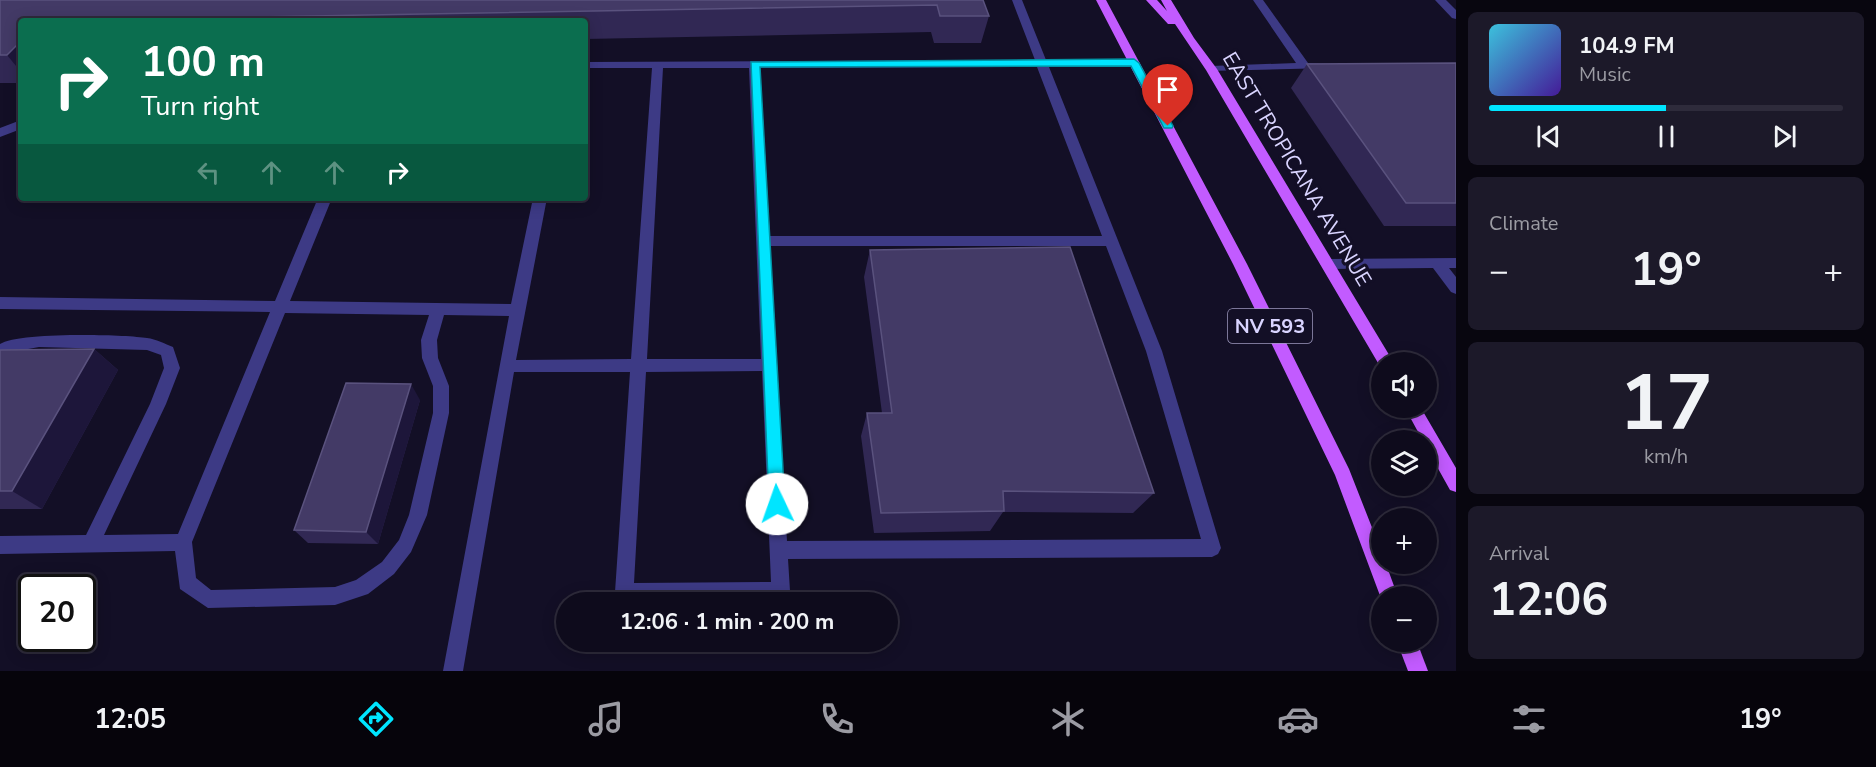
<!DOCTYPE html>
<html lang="en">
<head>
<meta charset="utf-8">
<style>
	:root { --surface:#0e0b1c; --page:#1c1929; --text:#f1f3f6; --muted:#9b9ba3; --line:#2e2b3b; --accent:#00e5ff }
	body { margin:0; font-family:"Nunito Sans",sans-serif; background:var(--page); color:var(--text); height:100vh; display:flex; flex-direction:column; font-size:22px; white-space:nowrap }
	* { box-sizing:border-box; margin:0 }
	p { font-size:20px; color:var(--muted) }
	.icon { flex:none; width:33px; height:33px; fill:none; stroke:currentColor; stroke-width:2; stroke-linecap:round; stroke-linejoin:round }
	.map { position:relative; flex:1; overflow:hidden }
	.sheet { display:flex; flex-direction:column; gap:12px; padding:12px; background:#08060f; width:420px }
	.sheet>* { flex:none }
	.guide { position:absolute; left:18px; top:18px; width:570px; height:183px; border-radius:6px; box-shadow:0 3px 15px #0003,0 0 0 2px var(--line); background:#0b6e4f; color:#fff; overflow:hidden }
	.tools { position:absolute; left:1371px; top:352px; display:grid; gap:12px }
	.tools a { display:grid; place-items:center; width:66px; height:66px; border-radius:50%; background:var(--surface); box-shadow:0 3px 15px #0003,0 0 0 2px var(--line); font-size:30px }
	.speed { position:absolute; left:18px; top:574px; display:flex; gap:12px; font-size:30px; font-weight:700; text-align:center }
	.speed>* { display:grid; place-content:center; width:78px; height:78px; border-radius:50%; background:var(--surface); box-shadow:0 3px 15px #0003,0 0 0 2px var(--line); line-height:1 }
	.speed .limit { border:3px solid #111; border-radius:9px; background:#fff; color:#111 }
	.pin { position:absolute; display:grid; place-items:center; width:51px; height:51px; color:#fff; margin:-62px -26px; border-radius:50% 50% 50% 0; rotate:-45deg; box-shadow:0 0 6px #0007 }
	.pin .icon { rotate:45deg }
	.me { position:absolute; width:66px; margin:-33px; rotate:357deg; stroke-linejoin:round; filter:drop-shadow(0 0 4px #0008) }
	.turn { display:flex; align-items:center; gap:21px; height:126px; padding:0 24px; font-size:27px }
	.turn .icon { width:78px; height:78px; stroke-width:2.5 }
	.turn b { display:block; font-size:42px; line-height:51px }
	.lanes { display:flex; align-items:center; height:57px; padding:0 24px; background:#0003; justify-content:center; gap:30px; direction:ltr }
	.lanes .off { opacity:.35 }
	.big { font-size:45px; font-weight:700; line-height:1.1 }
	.sheet .widget { flex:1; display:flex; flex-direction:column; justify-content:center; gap:9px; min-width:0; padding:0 21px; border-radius:9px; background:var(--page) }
	.sheet .dial { align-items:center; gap:0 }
	.dial b { font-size:78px; line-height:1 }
	.song { display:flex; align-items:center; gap:18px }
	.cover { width:72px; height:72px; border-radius:9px; background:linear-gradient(135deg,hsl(190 70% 55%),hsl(260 70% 35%)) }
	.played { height:6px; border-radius:3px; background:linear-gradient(90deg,var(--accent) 50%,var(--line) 50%) }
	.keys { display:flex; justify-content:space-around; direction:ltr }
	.heat { display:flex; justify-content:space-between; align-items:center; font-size:33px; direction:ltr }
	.trip { position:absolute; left:556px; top:592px; width:342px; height:60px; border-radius:30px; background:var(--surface); box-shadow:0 3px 15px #0003,0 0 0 2px var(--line); font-weight:700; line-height:60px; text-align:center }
	.dock { display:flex; height:96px; justify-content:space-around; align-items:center; background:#06040b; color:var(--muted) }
	.dock .icon { width:42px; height:42px }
	.dock .on { color:var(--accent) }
	.dock b { font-size:27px; color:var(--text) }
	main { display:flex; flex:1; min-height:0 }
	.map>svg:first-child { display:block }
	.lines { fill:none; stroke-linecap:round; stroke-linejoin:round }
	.service { fill:#3d3a85; fill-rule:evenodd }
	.primary { fill:#c25bff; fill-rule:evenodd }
	.wall { fill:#312854 }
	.shaded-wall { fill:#1d163a }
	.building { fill:#433a66; stroke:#5a527e; stroke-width:1.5 }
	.route { fill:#00e5ff; stroke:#0095a6; stroke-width:1.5 }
	.labels { text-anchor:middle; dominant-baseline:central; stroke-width:6; stroke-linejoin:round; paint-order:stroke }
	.shield { fill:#130f26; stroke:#9e99be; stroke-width:1.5 }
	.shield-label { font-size:20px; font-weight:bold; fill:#d9d4ff }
	.street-label { font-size:21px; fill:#d9d4ff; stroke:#130f26 }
</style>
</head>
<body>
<main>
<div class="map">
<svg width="1456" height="671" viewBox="0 0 1456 671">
	<rect width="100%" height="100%" fill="#130f26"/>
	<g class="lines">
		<g class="service">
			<path d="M1012 0H1022L1046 60H1134L1140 63 1134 66 1049 67 1162 351 1221 548 1218 554 1212 557 788 559 790 591 788 598 781 600 624 601 617 599 615 592 630 372H514L463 671H443L509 316 444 315 437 340 438 358 449 386V413L427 515 411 552 394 574 368 594 335 605 208 608 180 589 175 551 0 554V536L86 535 150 404 164 368 161 355 147 350 39 347 12 352 0 359V344C17 332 124 334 147 338 156 339 165 344 173 347L180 368 166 404 104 535 178 534 270 312 0 309V297L275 301 318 198H332L290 301 511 304 533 198H547L516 360 631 359 652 68H585V62L1035 60ZM1037 67 1102 236H770L760 68ZM663 68H749L761 359H647ZM770 246H1106L1146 351 1201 539 787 541ZM285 313 429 315 421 340 422 358 433 386V413L409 515 399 540 382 562 356 580 335 587 211 590 196 578 192 542ZM762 371 771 582 634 583 646 372Z"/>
			<path d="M1253 0H1263L1308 63 1329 64V68L1207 71V67L1211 66 1296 63Z"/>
			<path d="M1435 0H1446L1456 10V19L1452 18Z"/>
			<path d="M21 120V129L0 137V128Z"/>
			<path d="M1456 258V268H1449L1456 277V294L1451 292 1433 268 1327 269 1320 264 1327 259Z"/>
		</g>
		<g class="primary">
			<path d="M1096 0H1106L1247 264 1349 469 1382 553V564H1386L1398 597H1382V601L1335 475 1233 264Z"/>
			<path d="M1146 0H1157L1167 11 1161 0H1171L1194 38 1217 69 1394 363H1382L1381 368 1206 70 1175 24H1168Z"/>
			<path d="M1405 408H1421L1456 468V492L1450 490 1426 447V441H1423Z"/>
			<path d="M1397 642H1417L1428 671H1408Z"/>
		</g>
	</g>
	<g class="wall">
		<path d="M0 0H983L989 16 981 43H934L931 32 585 39V21H21V83H0Z"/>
		<path d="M1456 63V226H1384L1291 88 1307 64Z"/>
		<path d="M870 250 1154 493 1133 513 1003 512 990 531 874 533 861 436 867 413H882L864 277Z"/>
		<path d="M94 349 118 370 42 509H0V350Z"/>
		<path d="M420 400 378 544 308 543 294 530Z"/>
	</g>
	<g class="shaded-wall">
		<path d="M21 41V72L7 55Z"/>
		<path d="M94 349 118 370 42 509 12 491Z"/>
		<path d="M411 384 420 400 378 544 366 532Z"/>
	</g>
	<g class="building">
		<path d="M0 0H983L989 16H940L937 5 78 20 77 21H21V41L7 55H0Z"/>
		<path d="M1456 63V203H1406L1307 64Z"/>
		<path d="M1070 247 1154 493 1003 491 1004 511 881 513 867 413H892L870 250Z"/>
		<path d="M94 349 12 491H0V350Z"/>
		<path d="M346 383 411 384 366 532 294 530Z"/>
	</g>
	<path class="route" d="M1134 59 1139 63 1173 126 1172 128H1164L1131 66 760 67 785 504 783 509 777 511 772 509 769 504 751 62Z"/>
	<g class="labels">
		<rect class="shield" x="1228" y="309" width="84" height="34" rx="4.5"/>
		<g class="shield-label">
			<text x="1270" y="326">NV 593</text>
		</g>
		<g class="street-label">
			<text transform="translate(1297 169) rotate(59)">EAST TROPICANA AVENUE</text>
		</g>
	</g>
</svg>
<div class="tools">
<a><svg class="icon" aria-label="sound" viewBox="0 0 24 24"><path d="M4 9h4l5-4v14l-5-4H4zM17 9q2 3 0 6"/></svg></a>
<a><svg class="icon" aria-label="layers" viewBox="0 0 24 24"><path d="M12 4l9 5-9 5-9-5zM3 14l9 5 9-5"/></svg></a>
<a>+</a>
<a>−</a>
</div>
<div class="speed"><div class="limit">20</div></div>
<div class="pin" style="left:1168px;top:126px;background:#d93025"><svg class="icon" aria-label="arrive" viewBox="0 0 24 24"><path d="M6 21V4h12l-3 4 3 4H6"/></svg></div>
<svg class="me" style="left:777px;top:504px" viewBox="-20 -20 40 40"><circle r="19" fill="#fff"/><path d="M0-13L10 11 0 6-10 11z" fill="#00e5ff"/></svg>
<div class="trip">12:06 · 1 min · 200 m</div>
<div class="guide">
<div class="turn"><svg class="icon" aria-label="right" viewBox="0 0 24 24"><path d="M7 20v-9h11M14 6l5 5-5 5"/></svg><div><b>100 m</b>Turn right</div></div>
<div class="lanes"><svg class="icon off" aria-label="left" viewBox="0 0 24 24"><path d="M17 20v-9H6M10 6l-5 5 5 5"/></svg><svg class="icon off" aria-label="ahead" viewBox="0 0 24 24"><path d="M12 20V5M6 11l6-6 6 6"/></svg><svg class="icon off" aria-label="ahead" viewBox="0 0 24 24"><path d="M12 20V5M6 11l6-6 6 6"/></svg><svg class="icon" aria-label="right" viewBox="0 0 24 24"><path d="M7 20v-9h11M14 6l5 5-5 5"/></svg></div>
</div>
</div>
<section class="sheet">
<div class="widget">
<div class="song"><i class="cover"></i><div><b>104.9 FM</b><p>Music</p></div></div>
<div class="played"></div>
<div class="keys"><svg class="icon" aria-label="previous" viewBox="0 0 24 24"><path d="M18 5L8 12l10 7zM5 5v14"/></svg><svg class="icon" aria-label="pause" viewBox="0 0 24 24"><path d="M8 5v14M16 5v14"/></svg><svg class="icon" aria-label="next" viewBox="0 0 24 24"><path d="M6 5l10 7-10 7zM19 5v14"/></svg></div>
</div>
<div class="widget"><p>Climate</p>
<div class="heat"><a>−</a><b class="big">19°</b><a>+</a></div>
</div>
<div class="widget dial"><b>17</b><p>km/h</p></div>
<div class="widget"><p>Arrival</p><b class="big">12:06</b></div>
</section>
</main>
<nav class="dock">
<b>12:05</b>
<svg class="icon on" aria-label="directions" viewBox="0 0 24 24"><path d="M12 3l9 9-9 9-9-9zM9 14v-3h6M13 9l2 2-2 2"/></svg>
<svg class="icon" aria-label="music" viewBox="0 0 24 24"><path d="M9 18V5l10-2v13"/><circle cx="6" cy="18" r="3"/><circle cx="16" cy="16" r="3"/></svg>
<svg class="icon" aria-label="phone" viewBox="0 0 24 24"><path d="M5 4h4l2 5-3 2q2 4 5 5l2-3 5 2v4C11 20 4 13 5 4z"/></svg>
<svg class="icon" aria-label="climate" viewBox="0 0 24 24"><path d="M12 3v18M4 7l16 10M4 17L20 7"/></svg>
<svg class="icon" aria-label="car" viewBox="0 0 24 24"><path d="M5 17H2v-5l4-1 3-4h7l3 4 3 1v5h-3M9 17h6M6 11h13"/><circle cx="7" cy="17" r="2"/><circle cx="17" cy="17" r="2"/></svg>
<svg class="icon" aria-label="filters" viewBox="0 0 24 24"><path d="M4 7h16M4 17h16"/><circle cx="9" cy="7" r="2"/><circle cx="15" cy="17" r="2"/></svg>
<b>19°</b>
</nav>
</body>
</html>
